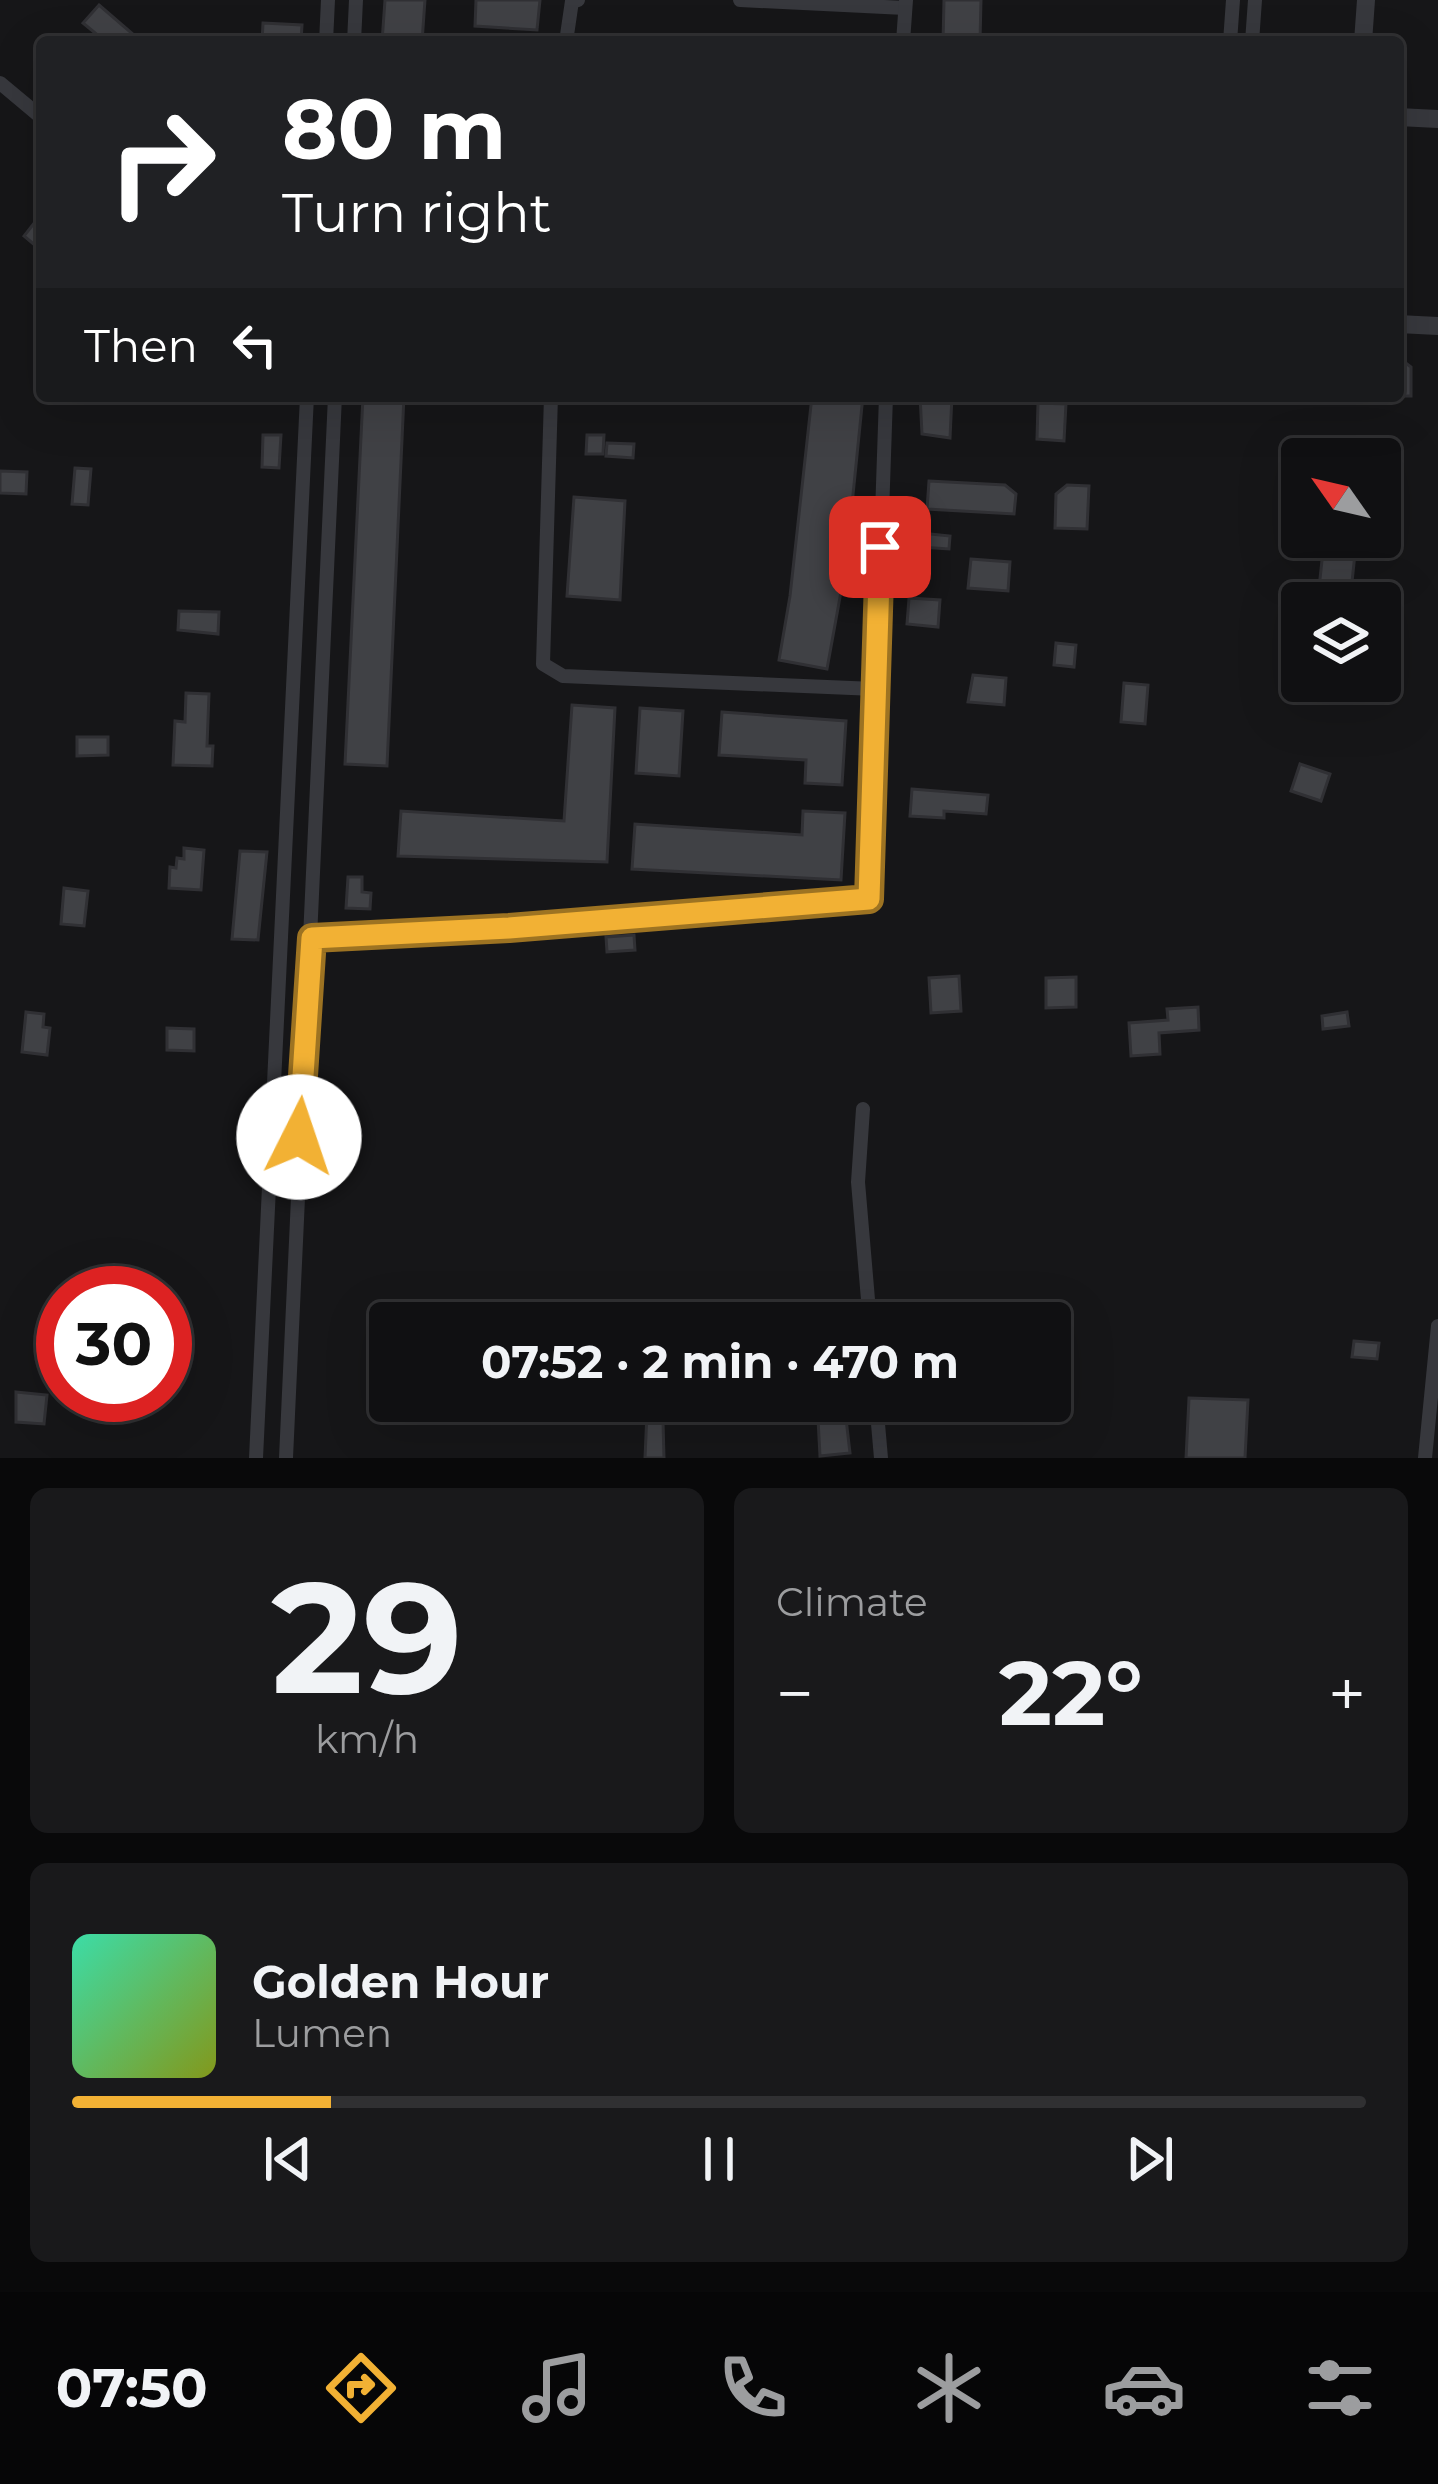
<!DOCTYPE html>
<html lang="en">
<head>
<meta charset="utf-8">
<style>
	:root { --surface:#101012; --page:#19191b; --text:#f1f3f6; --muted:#9c9d9f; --line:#303032; --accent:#f2b134 }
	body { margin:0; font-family:Montserrat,sans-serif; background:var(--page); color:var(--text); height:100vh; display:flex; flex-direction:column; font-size:45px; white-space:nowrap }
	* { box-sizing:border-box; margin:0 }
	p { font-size:39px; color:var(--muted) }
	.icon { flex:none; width:66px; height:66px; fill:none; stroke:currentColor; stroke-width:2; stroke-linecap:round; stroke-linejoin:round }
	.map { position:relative; height:1458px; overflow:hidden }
	.details { display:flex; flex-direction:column; gap:30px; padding:30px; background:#09090a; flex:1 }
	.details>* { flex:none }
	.top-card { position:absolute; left:36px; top:36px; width:1368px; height:366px; border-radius:12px; box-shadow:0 12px 48px #0002,0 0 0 3px var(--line); background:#202124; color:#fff; overflow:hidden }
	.needle { width:78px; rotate:304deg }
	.fabs { position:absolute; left:1281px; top:438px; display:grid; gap:24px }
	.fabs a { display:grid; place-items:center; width:120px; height:120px; border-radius:12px; background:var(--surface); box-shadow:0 12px 48px #0002,0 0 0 3px var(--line); font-size:60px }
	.speed { position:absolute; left:36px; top:1266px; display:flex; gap:24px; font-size:60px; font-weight:700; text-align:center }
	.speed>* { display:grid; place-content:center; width:156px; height:156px; border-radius:50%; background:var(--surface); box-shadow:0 12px 48px #0002,0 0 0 3px var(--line); line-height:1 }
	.speed .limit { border:18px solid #d22; background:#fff; color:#111 }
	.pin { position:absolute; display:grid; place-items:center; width:102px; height:102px; color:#fff; margin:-51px; border-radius:24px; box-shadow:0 6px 18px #0006 }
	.me { position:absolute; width:132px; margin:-66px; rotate:4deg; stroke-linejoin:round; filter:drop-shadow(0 0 9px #0008) }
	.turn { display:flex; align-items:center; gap:42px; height:252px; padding:0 48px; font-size:54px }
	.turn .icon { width:156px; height:156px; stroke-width:2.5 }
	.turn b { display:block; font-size:84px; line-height:102px }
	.then { display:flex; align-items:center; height:114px; padding:0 48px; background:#0003; gap:24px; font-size:45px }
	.big { font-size:90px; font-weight:700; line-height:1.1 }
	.details .widget { flex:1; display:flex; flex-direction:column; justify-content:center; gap:18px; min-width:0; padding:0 42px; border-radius:18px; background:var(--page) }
	.details .dial { align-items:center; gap:0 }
	.dial b { font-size:156px; line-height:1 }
	.song { display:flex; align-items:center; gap:36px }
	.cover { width:144px; height:144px; border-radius:18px; background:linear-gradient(135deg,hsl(160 70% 55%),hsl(70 70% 35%)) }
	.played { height:12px; border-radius:6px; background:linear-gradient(90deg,var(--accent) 20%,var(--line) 20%) }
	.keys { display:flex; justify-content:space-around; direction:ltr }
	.heat { display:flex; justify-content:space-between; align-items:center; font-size:66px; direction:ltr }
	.details .tiles { flex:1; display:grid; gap:30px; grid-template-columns:1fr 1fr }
	.widget:last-child { grid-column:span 2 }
	.trip { position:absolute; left:369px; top:1302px; width:702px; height:120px; border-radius:12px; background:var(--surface); box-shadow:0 12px 48px #0002,0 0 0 3px var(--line); font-weight:700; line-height:120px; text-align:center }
	.menu { display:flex; height:192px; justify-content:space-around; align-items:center; background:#060607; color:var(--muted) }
	.menu .icon { width:84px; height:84px }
	.menu .active { color:var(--accent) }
	.menu b { font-size:54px; color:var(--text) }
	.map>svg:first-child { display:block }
	.building { fill:#404145; stroke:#303034; stroke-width:3 }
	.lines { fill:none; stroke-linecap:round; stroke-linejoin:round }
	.minor { stroke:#37383d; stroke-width:14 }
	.tertiary { stroke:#37383d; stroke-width:18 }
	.route-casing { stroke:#9d7322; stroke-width:30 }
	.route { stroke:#f2b134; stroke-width:21 }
</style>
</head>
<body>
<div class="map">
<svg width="1438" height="1458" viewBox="0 0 1438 1458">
	<rect width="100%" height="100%" fill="#161618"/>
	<g class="building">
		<path d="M385 0H425L422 42H382Z"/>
		<path d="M476 0H540L537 30 475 26Z"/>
		<path d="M944 0H981L980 42H943Z"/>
		<path d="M99 5 142 42H106L83 23Z"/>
		<path d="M263 23 302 25 301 42H262Z"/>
		<path d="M42 213V238L36 246 24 236Z"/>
		<path d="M1398 357 1411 367V396H1398Z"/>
		<path d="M363 396H404L387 766 345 764Z"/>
		<path d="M812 396H863L846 564 827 669 779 660 790 596Z"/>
		<path d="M920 396H952L950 438 922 434Z"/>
		<path d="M1038 403 1066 404 1064 441 1037 439Z"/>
		<path d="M263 435H281L279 468 262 467Z"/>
		<path d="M587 435H604L603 454H586Z"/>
		<path d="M607 443 634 444 633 458 606 456Z"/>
		<path d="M75 468 91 469 88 505 72 504Z"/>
		<path d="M0 471 27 472 26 494 0 493Z"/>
		<path d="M929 481 1005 485 1016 494 1014 514 927 509Z"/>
		<path d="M1067 485 1089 486 1087 529 1055 528 1056 494Z"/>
		<path d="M574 497 625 501 620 600 567 596Z"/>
		<path d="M921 533 950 536 949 549 920 547Z"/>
		<path d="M1323 551 1355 554 1351 591 1319 588Z"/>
		<path d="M971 559 1010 562 1008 591 968 588Z"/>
		<path d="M909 598 940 600 938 627 907 624Z"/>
		<path d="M179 611 219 612 218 634 178 630Z"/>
		<path d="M1056 643 1076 645 1074 667 1054 665Z"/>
		<path d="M973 675 1006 678 1004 705 968 702Z"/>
		<path d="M1124 683 1148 685 1145 724 1121 722Z"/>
		<path d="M186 693 209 694 207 746H213L212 766 173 765 175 721 185 722Z"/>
		<path d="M572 705 615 708 607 862 398 856 401 811 564 821Z"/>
		<path d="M640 708 683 711 679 776 636 773Z"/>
		<path d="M722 712 846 721 842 785 805 783 806 760 719 755Z"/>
		<path d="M77 737H108V755L77 756Z"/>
		<path d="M1300 764 1330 774 1321 801 1291 791Z"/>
		<path d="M912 789 988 795 986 814 944 811V818L910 816Z"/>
		<path d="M803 811 845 813 841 880 632 869 635 824 802 835Z"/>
		<path d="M184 848 204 850 201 890 169 888 170 867 176 868 177 858 184 859Z"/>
		<path d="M240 851 267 852 258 940 232 939Z"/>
		<path d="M348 877H362V892L371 893 370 909 346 908Z"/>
		<path d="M64 888 88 891 84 926 61 924Z"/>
		<path d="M634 935 635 950 607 952 606 937Z"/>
		<path d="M959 976 961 1011 931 1013 929 978Z"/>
		<path d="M1076 977V1007L1046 1008V978Z"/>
		<path d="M1198 1007 1199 1030 1159 1033 1160 1054 1131 1056 1129 1023 1168 1020 1167 1009Z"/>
		<path d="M26 1012 44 1014 43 1027 50 1028 47 1055 22 1052Z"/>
		<path d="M1347 1012 1349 1026 1323 1029 1322 1016Z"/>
		<path d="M167 1028 194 1029V1051L167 1050Z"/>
		<path d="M1354 1341 1379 1343 1377 1359 1352 1357Z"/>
		<path d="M16 1392 47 1395 44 1424 16 1422Z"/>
		<path d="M1189 1398 1248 1400 1245 1458H1186Z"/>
		<path d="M660 1401H715V1420H663L664 1458H645L647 1412H661Z"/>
		<path d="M817 1401H844L850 1453 820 1456Z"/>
	</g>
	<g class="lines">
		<g class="minor">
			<path d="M740 0 905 8"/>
			<path d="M326 42 328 0"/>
			<path d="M354 42 356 0"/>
			<path d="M566 42 572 1 578 0"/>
			<path d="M903 42 906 0"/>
			<path d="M1230 42 1233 0"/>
			<path d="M1252 42 1255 0"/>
			<path d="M0 83 42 118"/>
			<path d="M551 396 543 664 563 676 875 689"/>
			<path d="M312 937 509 928 869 899 886 396"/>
			<path d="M863 1109 858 1182 870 1323"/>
			<path d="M876 1401 881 1458"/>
			<path d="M256 1458 307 396"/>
			<path d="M286 1458 335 396"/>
			<path d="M1425 1458 1438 1326"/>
		</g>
		<g class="tertiary">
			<path d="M1363 42 1366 0"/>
			<path d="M1398 117 1438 119"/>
			<path d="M1398 324 1438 326"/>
		</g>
	</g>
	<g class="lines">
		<g class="route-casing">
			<path id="route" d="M299 1137 312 938 509 928 869 899 880 547"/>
		</g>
		<use href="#route" class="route"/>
	</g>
</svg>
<div class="fabs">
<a><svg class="needle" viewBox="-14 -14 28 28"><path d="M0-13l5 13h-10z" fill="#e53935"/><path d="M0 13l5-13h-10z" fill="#9c9d9f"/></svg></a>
<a><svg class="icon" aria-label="layers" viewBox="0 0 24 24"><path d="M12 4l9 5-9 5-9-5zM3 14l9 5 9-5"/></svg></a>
</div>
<div class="speed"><div class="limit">30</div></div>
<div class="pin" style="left:880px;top:547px;background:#d93025"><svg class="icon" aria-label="arrive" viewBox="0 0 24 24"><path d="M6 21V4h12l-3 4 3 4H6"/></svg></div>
<svg class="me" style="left:299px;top:1137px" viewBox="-20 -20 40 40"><circle r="19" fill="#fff"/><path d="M0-13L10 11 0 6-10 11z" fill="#f2b134"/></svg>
<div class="trip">07:52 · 2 min · 470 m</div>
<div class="top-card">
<div class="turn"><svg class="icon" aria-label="right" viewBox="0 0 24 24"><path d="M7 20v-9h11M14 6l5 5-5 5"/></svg><div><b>80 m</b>Turn right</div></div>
<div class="then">Then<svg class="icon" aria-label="left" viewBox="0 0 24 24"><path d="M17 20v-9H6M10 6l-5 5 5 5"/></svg></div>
</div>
</div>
<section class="details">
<div class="tiles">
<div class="widget dial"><b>29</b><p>km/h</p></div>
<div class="widget"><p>Climate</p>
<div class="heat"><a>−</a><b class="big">22°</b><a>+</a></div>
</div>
<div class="widget">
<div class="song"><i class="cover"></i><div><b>Golden Hour</b><p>Lumen</p></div></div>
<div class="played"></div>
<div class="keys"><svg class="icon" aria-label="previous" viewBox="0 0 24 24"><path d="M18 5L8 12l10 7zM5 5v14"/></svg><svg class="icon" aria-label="pause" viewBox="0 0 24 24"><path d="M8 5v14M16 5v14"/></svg><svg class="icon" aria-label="next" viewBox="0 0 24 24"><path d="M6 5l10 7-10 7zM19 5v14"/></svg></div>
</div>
</div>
</section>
<nav class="menu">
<b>07:50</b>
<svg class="icon active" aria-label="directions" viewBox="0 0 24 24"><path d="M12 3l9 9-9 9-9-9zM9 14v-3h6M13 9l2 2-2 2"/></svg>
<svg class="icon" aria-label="music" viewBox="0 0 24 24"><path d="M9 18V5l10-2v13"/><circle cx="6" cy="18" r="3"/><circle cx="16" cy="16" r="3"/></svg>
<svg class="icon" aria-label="phone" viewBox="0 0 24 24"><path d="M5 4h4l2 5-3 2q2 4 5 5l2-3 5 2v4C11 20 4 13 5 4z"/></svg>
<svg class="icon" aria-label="climate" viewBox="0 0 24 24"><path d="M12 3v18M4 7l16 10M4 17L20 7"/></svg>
<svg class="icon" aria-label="car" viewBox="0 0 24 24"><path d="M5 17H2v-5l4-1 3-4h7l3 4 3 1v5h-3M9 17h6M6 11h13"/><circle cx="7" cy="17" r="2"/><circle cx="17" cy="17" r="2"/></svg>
<svg class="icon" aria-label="filters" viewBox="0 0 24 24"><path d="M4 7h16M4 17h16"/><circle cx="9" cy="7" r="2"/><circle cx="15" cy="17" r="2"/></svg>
</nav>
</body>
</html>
